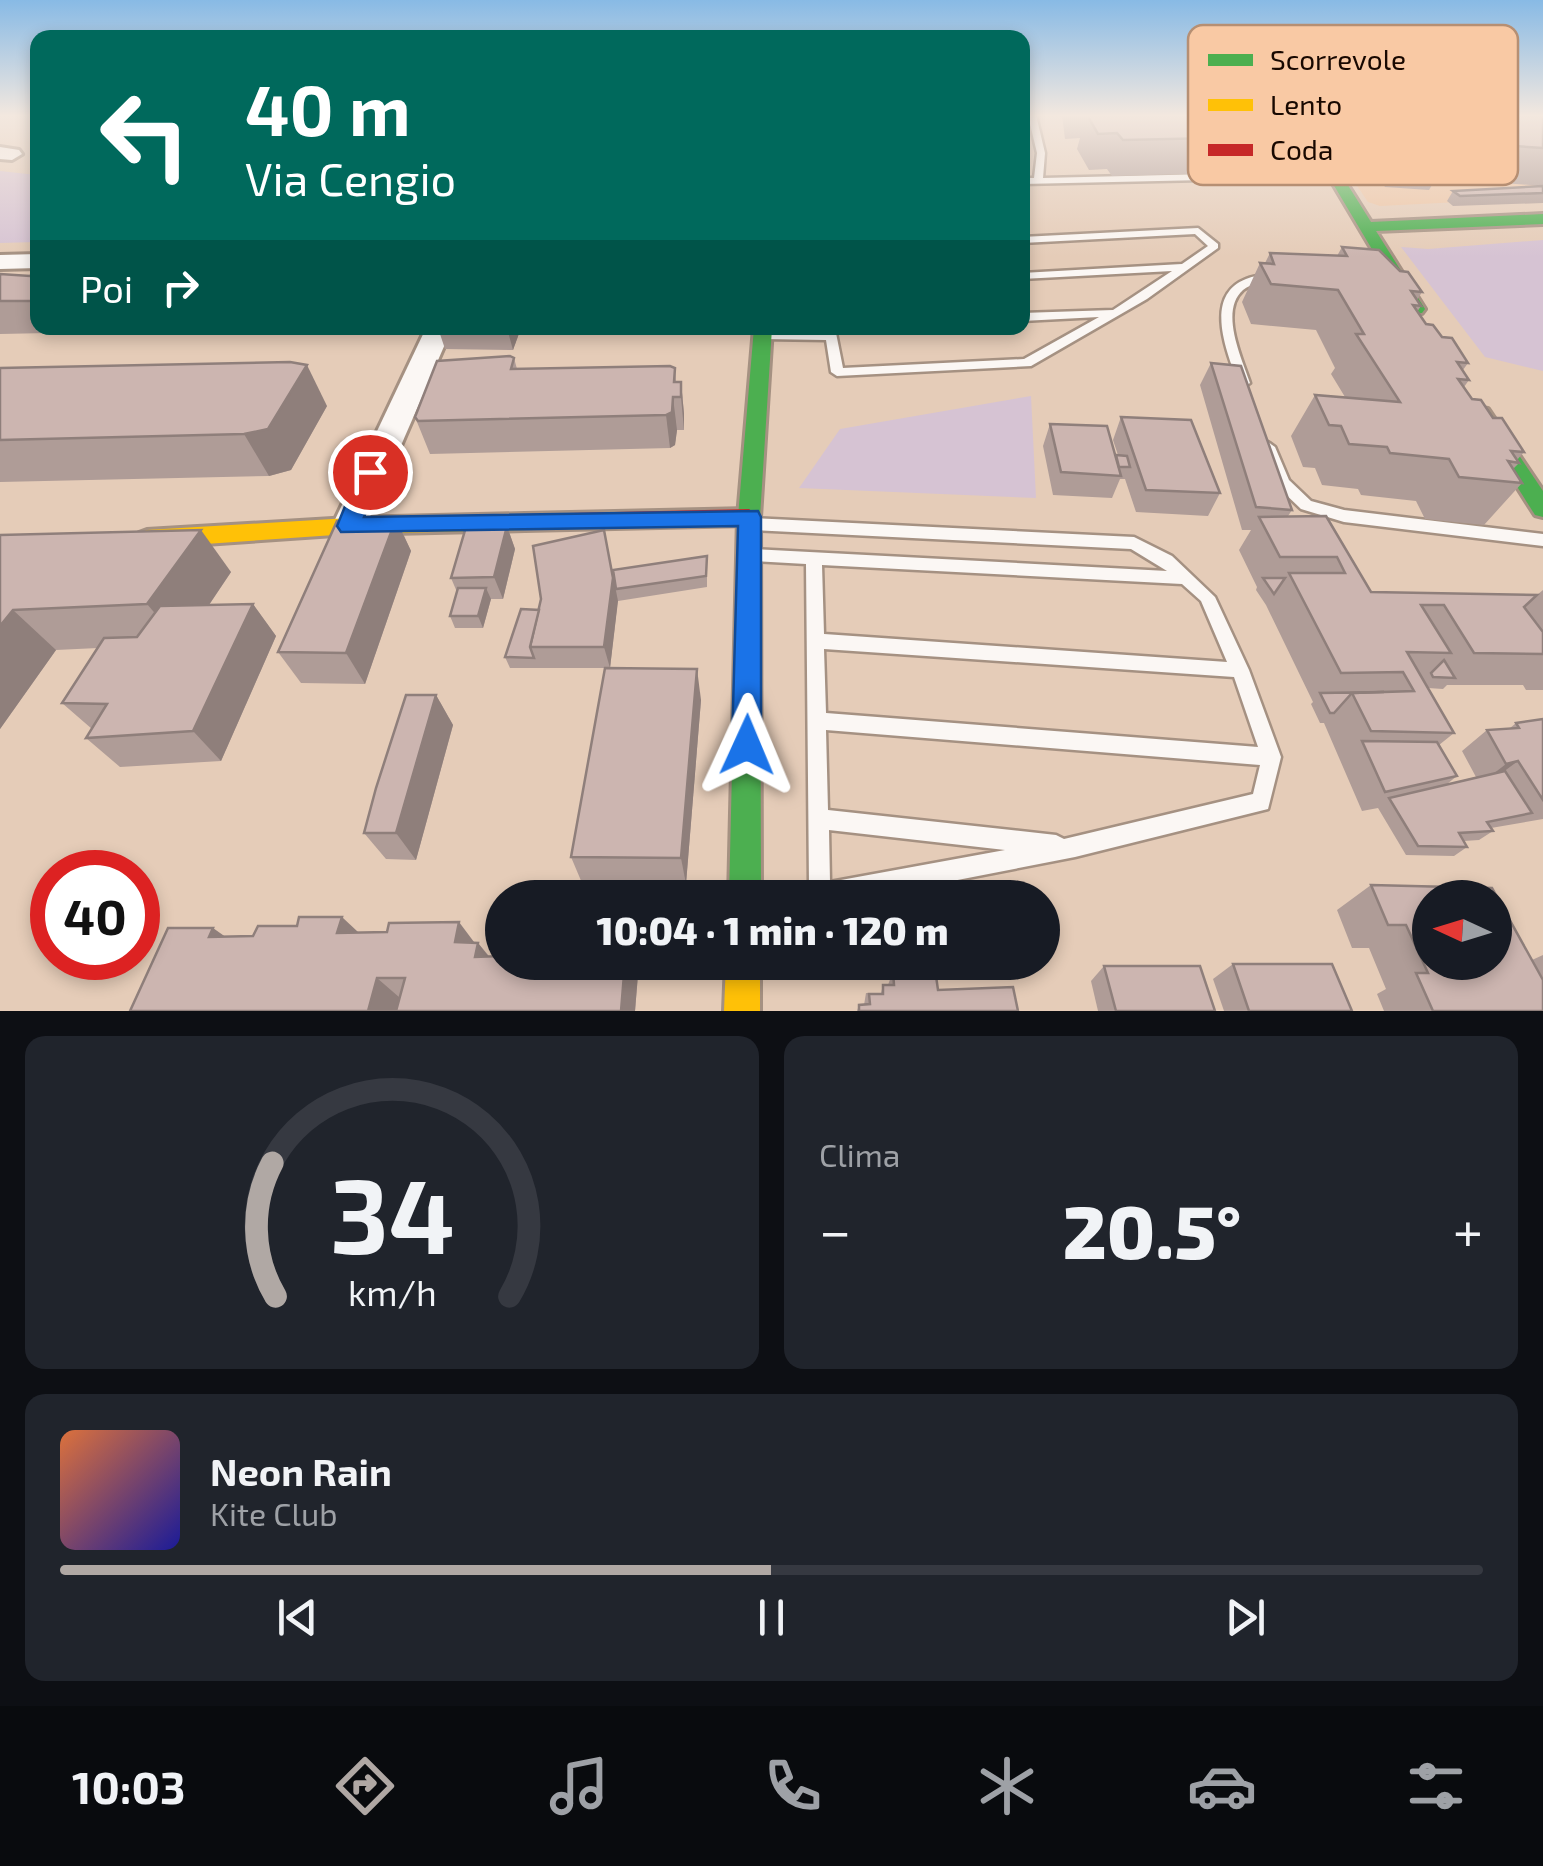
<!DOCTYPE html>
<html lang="it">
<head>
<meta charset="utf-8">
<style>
	:root { --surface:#171b24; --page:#20242c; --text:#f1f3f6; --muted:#9ea1a6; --line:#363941; --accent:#b0a8a4 }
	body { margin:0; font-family:"Exo 2",sans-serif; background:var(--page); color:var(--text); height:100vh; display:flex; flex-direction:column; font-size:38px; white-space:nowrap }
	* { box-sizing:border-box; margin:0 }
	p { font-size:32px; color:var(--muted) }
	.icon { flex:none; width:55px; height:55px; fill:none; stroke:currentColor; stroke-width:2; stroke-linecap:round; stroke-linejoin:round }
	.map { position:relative; height:1011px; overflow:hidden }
	.sheet { display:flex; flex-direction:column; gap:25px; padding:25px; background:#0d0f14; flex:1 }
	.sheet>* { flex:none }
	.hud { position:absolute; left:30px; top:30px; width:1000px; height:305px; border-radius:20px; box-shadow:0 5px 15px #0003; background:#00695c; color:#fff; overflow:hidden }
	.needle { width:65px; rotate:274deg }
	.buttons { position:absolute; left:1412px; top:880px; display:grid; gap:20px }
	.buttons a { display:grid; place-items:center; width:100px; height:100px; border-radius:50%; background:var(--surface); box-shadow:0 5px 15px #0003; font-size:50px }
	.speed { position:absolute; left:30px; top:850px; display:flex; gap:20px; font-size:50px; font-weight:700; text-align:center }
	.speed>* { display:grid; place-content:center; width:130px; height:130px; border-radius:50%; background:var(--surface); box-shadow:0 5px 15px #0003; line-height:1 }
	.speed .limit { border:15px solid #d22; background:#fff; color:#111 }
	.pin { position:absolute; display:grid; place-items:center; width:85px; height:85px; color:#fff; margin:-42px; border:5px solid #fff; border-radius:50%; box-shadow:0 2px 10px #0007 }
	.me { position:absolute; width:110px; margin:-55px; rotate:1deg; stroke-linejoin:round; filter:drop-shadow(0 0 8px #0008) }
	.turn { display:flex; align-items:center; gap:35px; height:210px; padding:0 50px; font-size:45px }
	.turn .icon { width:130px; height:130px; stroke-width:2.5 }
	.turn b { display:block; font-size:70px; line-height:85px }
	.then { display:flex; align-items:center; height:95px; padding:0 50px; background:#0003; gap:20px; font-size:38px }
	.big { font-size:75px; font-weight:800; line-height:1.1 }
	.sheet .widget { flex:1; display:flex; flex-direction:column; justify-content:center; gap:15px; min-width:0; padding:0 35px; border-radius:20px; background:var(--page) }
	.sheet .dial { align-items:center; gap:0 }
	.dial svg { height:260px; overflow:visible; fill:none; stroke:var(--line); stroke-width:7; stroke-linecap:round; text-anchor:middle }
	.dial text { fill:var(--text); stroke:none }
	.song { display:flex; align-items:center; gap:30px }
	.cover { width:120px; height:120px; border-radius:15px; background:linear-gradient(135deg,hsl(20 70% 55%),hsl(240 70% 35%)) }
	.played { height:10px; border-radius:5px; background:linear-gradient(90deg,var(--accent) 50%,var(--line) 50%) }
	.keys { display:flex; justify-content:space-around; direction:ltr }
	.heat { display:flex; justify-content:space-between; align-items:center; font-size:55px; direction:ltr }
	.sheet .tiles { flex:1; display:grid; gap:25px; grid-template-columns:1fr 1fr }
	.widget:last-child { grid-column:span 2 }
	.trip { position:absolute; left:485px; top:880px; width:575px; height:100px; border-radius:50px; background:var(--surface); box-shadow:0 5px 15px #0003; font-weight:800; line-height:100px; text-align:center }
	.tab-bar { display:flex; height:160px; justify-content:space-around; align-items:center; background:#090b0e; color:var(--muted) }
	.tab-bar .icon { width:70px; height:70px }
	.tab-bar .current { color:var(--accent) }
	.tab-bar b { font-size:45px; color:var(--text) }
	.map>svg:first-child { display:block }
	.built { fill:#eec5a4 }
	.green { fill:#d6c3d3 }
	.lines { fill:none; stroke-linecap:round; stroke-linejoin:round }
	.lane-casing { stroke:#a59182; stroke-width:5 }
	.street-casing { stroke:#a59182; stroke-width:6 }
	.fast-casing { stroke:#a59182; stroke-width:6 }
	.slow-casing { stroke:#a59182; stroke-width:6 }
	.jam-casing { stroke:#a59182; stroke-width:6 }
	.lane { fill:#fbf7f4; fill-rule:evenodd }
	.street { fill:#fbf7f4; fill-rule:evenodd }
	.fast { fill:#4caf50; fill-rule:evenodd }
	.slow { fill:#ffc107; fill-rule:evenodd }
	.jam { fill:#c62828; fill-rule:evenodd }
	.wall { fill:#af9c97 }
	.shaded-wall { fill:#8f7f7b }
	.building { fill:#ccb5b0; stroke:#8f7f7b; stroke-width:2.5; fill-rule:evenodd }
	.route { fill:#1a73e8; stroke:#114b97; stroke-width:2.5 }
	.key { fill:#f9c9a4; stroke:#b68f73; stroke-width:2.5 }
	.key-label { font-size:28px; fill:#180800 }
</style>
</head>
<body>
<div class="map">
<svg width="1543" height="1011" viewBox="0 0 1543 1011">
	<rect width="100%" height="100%" fill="#e5ccb8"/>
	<path class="built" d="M1309 115H1543V198L1380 206 1368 202Z"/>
	<g class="green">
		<path d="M0 171 37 175V242L0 243Z"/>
		<path d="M1543 240V371L1485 357 1401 247 1428 249Z"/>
		<path d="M1031 396 1036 498 799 488 840 429Z"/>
	</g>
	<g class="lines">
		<g class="lane-casing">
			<g id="lane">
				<path d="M1028 115H1036L1045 153 1043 178 1291 172 1335 175 1340 178 1335 181 1291 178 1022 184V178H1034L1037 153Z"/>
				<path d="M1198 228 1218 244V248L1147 299 1031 366 837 376 831 372 826 340 763 339 757 335 763 331 836 333 843 368 1024 359 1099 317 1022 321V313L1113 310 1172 271 1022 279V273L1182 264 1208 246 1195 234 1022 243V237Z"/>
				<path d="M1270 274 1276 277 1274 279C1263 282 1252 283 1243 290 1219 311 1242 359 1250 383L1244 387 1238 383C1227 352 1203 296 1246 279 1253 276 1262 275 1270 274Z"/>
				<path d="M1268 442 1275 447 1289 480 1311 501 1344 510 1543 534V546L1344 522 1301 509 1278 487 1261 447Z"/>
				<path d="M752 518 1134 537 1172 556 1215 597 1249 670 1281 757 1268 809 1075 857 865 898H794L797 890 809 886 806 564 753 561 747 559 745 555 747 551 753 549 1167 571 1131 549 752 530 747 528 744 524 747 520ZM822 565 1182 584 1201 601 1227 662 824 634ZM824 649 1234 677 1258 747 826 713ZM826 730 1260 765 1253 794 1064 839 1056 835 828 810ZM829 830 1005 850 830 882Z"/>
			</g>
		</g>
		<g class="street-casing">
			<g id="street">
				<path d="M0 147 19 150 22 154 12 160 0 159Z"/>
				<path d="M38 254V268L0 269V255Z"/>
				<path d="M426 328H452L366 526 361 535 349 538 337 535 332 526Z"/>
			</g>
		</g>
		<g class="fast-casing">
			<g id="fast">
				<path d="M1292 115H1304L1371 222 1543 214V224L1376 231 1425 309 1422 313H1410Z"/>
				<path d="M754 328H772L760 517 761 898H729L738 517Z"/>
				<path d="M1481 408 1488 409 1543 491V517L1535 515 1471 414Z"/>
			</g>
		</g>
		<g class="slow-casing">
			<g id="slow">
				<path d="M525 514 536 522 525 530 349 534 147 548 139 545 135 539 139 533 147 530 349 518Z"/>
				<path d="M726 962H760V1011H724Z"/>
			</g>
		</g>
		<g class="jam-casing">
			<path id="jam" d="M749 509 760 517 749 525 525 530 514 522 525 514Z"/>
		</g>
		<use href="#lane" class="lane"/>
		<use href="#street" class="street"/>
		<use href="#fast" class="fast"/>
		<use href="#slow" class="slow"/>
		<use href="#jam" class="jam"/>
	</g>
	<g class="wall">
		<path d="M1062 115H1288L1301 136 1285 171 1112 176 1107 169 1089 170 1077 149 1080 138 1065 139Z"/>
		<path d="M1338 115H1396L1392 124 1394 127 1405 128 1397 119 1399 115H1543V186L1449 179 1428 154 1434 162 1428 172 1435 180 1429 190 1385 187 1371 165 1374 159 1373 157H1365Z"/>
		<path d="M1543 186V203L1453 206 1447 201 1453 191Z"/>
		<path d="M1342 247 1422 292 1417 300 1421 306 1417 312 1426 324 1468 363 1463 370 1469 380 1464 387 1472 399 1493 418 1524 452 1517 460 1519 463 1513 469 1522 483 1484 525 1425 519 1416 501 1361 495 1358 489 1322 485 1315 468 1303 467 1291 436 1315 395 1345 397 1331 374 1335 368 1316 330 1251 324 1242 302 1260 263H1265L1270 253 1337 256Z"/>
		<path d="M38 269V328H288L0 334V274L30 276Z"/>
		<path d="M438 328H521L513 350 445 349Z"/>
		<path d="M642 328H670L669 330H642Z"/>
		<path d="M514 358 517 369 675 368 676 382H681L684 414V430H677L675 445 670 448 430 454 415 417Z"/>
		<path d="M1211 363 1292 510 1288 516H1326L1371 592 1537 595 1543 590V690H1526L1523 685H1447L1443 689 1428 688 1454 733 1439 745 1457 776 1447 784 1476 777 1462 751 1487 730 1509 729 1516 723 1543 719V819L1491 828 1493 831 1479 840 1464 841 1467 847 1454 856 1406 855 1378 808 1362 811 1324 723H1320L1311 704 1313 702 1266 605 1256 590 1257 587 1239 550 1251 530H1242L1200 385Z"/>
		<path d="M0 368 327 406 291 470 269 476 0 482Z"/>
		<path d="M1121 417 1220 493 1208 516 1136 512 1125 479H1120L1112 498 1053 495 1043 446 1050 424 1118 455 1113 440Z"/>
		<path d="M396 519 411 551 365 684 301 683 278 652Z"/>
		<path d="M507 526 515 549 503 599H491L483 628H455L450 616 457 592 451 578Z"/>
		<path d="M0 535 231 572 209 605 253 604 276 636 221 761 120 767 86 738 92 729 62 703 98 648 56 650 0 729Z"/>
		<path d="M707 556V587L618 601V599L610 668 701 700 686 884 582 883 571 857 605 668H510L505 657 539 610 616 588Z"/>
		<path d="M436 695 453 725 416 860 386 859 364 833Z"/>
		<path d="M1371 885 1543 1011H1384L1377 994 1386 989 1369 948H1352L1337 910Z"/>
		<path d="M358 932 478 943 489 956 502 962H639L635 1011H130Z"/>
		<path d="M1543 955V978L1532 960Z"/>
		<path d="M1233 964 1352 1011H1224L1213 979Z"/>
		<path d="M1104 966 1215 1011H1098L1091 981Z"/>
		<path d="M893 971 938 990 1018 1011H857L859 1005H864L866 993H881L883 985H888Z"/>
	</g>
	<g class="shaded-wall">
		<path d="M507 328H521L513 350Z"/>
		<path d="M307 365 327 406 291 470 269 476 244 434Z"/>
		<path d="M681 382 684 414V430L681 397Z"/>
		<path d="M673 397 677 430 675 445 670 448 666 415Z"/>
		<path d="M396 519 411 551 365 684 346 653Z"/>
		<path d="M507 526 515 549 503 599 494 577Z"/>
		<path d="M201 530 231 572 182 645 147 604Z"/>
		<path d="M604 530 618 601 610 668 604 647Z"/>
		<path d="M486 588 491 599 483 628 478 616Z"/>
		<path d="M253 604 276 636 221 761 193 731Z"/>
		<path d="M13 610 56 650 0 729V626Z"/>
		<path d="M697 669 701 700 686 884 681 858Z"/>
		<path d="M436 695 453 725 416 860 396 833Z"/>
		<path d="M1518 761 1491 781 1480 784 1506 764Z"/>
		<path d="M342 917 374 947 337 933Z"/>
		<path d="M459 922 477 946 478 943 500 971 497 984 455 942Z"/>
		<path d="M213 928 254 957 209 937Z"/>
		<path d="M625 962H639L635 1011H621Z"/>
		<path d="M377 978 407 1004 406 1011H368Z"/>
	</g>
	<g class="building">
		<path d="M1087 115H1288L1301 136 1123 140 1117 133 1098 134Z"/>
		<path d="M1459 115H1543V148L1487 144Z"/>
		<path d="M1543 186V193L1460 196 1453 191Z"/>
		<path d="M1342 247 1379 250 1400 271 1408 272 1422 292 1411 291 1421 306 1413 305 1426 324 1433 325 1442 337 1452 338 1468 363 1457 362 1469 380 1458 379 1472 399 1481 400 1493 418H1502L1524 452 1511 451 1519 463 1508 461 1522 483 1459 477 1449 459 1390 453 1387 447 1349 444 1341 426 1329 425 1315 395 1400 402 1356 334H1364L1338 290 1271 284 1260 263 1274 264 1270 253 1347 256Z"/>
		<path d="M38 269V301H0V274L30 276Z"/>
		<path d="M510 356 514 358 511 369 670 366 675 368 674 382H681V397H673L672 412 666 415 418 421 415 417 437 361Z"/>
		<path d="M290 362 307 365 268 429 244 434 0 440V368Z"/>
		<path d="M1211 363 1241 366 1292 510 1256 507Z"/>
		<path d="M1121 417 1191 420 1220 493 1146 490Z"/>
		<path d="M1050 424 1107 426 1121 476 1061 472Z"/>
		<path d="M1116 455 1127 456 1130 467H1119Z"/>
		<path d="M1326 516 1371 592 1537 595 1524 607 1543 632V654L1474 653 1444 605H1421L1451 653 1407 652 1454 733 1371 731 1352 693 1414 691 1403 672 1341 673 1289 573H1345L1337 557H1280L1259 517Z"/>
		<path d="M396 519 346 653 278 652 337 521Z"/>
		<path d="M507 526 494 577 451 578 466 527Z"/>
		<path d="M201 530 147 604 13 610 0 626V535Z"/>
		<path d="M604 530 613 578 604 647H530L541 599 533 546Z"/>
		<path d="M707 556 706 576 616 589 613 570Z"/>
		<path d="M1263 578H1285L1274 594Z"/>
		<path d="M458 588H486L478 616H450Z"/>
		<path d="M253 604 193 731 86 738 107 704 62 703 104 638 137 637 160 606Z"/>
		<path d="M521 609 539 610 530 647 534 658 505 657Z"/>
		<path d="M1444 660 1455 678 1433 677 1431 673Z"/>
		<path d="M605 668 697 669 681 858 571 857Z"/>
		<path d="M1384 692 1352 693 1334 713H1330L1320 693Z"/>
		<path d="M406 695H436L396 833H364L376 788Z"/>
		<path d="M1543 719V800L1518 761 1506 764 1487 730 1519 728 1516 723Z"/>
		<path d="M1362 741 1437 742 1457 776 1385 792Z"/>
		<path d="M1505 771 1532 813 1487 822 1493 831 1459 833 1467 847 1418 846 1389 798Z"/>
		<path d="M1371 885 1492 888 1543 980V1011H1433L1416 973H1428L1406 925H1388ZM1430 898H1495V962H1430Z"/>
		<path d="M299 917H342L337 933 387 932 389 923 459 922 455 942 478 943 475 957 502 956V962H625L621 1011H396L405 978H377L368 1011H130L168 928H213L209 937 253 936 258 926H297Z"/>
		<path d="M1233 964H1332L1352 1011H1249Z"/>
		<path d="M1104 966H1200L1215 1011H1116Z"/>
		<path d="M935 969 938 990 1013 987 1018 1011H859V1005L870 1004 869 994H883V985H894L893 971Z"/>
	</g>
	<linearGradient id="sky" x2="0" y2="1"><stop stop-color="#88bae5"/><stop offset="0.45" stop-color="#f3e8df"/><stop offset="1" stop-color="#f3e8df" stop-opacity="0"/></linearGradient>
	<rect width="1543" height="257" fill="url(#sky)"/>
	<path class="route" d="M370 465 381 472 364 517 758 511 761 517V745L757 755 747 759 737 755 732 745 738 526 341 532 337 526 359 472Z"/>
	<rect x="1188" y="25" width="330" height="160" rx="15" class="key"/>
	<rect x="1208" y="54" width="45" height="12" fill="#4caf50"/>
	<rect x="1208" y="99" width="45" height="12" fill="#ffc107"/>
	<rect x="1208" y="144" width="45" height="12" fill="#c62828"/>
	<g class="key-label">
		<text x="1270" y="70">Scorrevole</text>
		<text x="1270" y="115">Lento</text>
		<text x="1270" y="160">Coda</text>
	</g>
</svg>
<div class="buttons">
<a><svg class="needle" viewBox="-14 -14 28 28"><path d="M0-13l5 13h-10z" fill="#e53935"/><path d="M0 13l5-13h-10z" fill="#9ea1a6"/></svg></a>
</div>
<div class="speed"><div class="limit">40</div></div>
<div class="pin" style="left:370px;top:472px;background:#d93025"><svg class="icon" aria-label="arrive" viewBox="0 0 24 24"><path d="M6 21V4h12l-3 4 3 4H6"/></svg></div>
<svg class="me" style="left:747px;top:745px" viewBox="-20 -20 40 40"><path d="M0-17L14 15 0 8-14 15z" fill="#1a73e8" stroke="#fff" stroke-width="4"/></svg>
<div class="trip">10:04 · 1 min · 120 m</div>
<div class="hud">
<div class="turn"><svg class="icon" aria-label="left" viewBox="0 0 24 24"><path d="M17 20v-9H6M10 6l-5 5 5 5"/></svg><div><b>40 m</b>Via Cengio</div></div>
<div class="then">Poi<svg class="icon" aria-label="right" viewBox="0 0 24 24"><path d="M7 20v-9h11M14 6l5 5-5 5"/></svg></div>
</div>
</div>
<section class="sheet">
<div class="tiles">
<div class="widget dial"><svg viewBox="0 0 100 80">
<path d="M14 69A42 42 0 1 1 86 69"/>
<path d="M14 69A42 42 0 0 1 13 28" stroke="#b0a8a4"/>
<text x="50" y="56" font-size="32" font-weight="700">34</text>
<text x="50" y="72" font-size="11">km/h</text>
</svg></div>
<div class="widget"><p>Clima</p>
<div class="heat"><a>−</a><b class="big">20.5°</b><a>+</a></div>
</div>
<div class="widget">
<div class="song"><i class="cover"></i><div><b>Neon Rain</b><p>Kite Club</p></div></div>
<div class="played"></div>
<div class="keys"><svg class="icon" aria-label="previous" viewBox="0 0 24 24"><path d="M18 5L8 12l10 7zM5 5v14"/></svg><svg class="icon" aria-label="pause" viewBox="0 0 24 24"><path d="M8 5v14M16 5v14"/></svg><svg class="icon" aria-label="next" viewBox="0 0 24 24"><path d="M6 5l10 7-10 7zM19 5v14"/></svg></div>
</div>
</div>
</section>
<nav class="tab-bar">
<b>10:03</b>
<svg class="icon current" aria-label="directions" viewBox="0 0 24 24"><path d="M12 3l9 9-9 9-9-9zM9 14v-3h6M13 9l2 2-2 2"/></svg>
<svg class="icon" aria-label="music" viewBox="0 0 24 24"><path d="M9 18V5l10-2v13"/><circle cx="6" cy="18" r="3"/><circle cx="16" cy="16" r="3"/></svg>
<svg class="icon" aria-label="phone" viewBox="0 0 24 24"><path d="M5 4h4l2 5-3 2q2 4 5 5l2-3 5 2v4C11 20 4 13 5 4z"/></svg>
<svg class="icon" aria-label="climate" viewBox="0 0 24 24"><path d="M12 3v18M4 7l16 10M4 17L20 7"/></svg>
<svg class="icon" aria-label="car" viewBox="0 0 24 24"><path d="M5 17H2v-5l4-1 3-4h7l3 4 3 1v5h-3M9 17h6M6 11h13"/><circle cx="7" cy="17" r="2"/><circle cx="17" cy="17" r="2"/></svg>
<svg class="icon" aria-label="filters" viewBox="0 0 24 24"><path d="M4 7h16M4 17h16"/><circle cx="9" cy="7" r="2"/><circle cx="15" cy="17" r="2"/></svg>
</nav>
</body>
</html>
